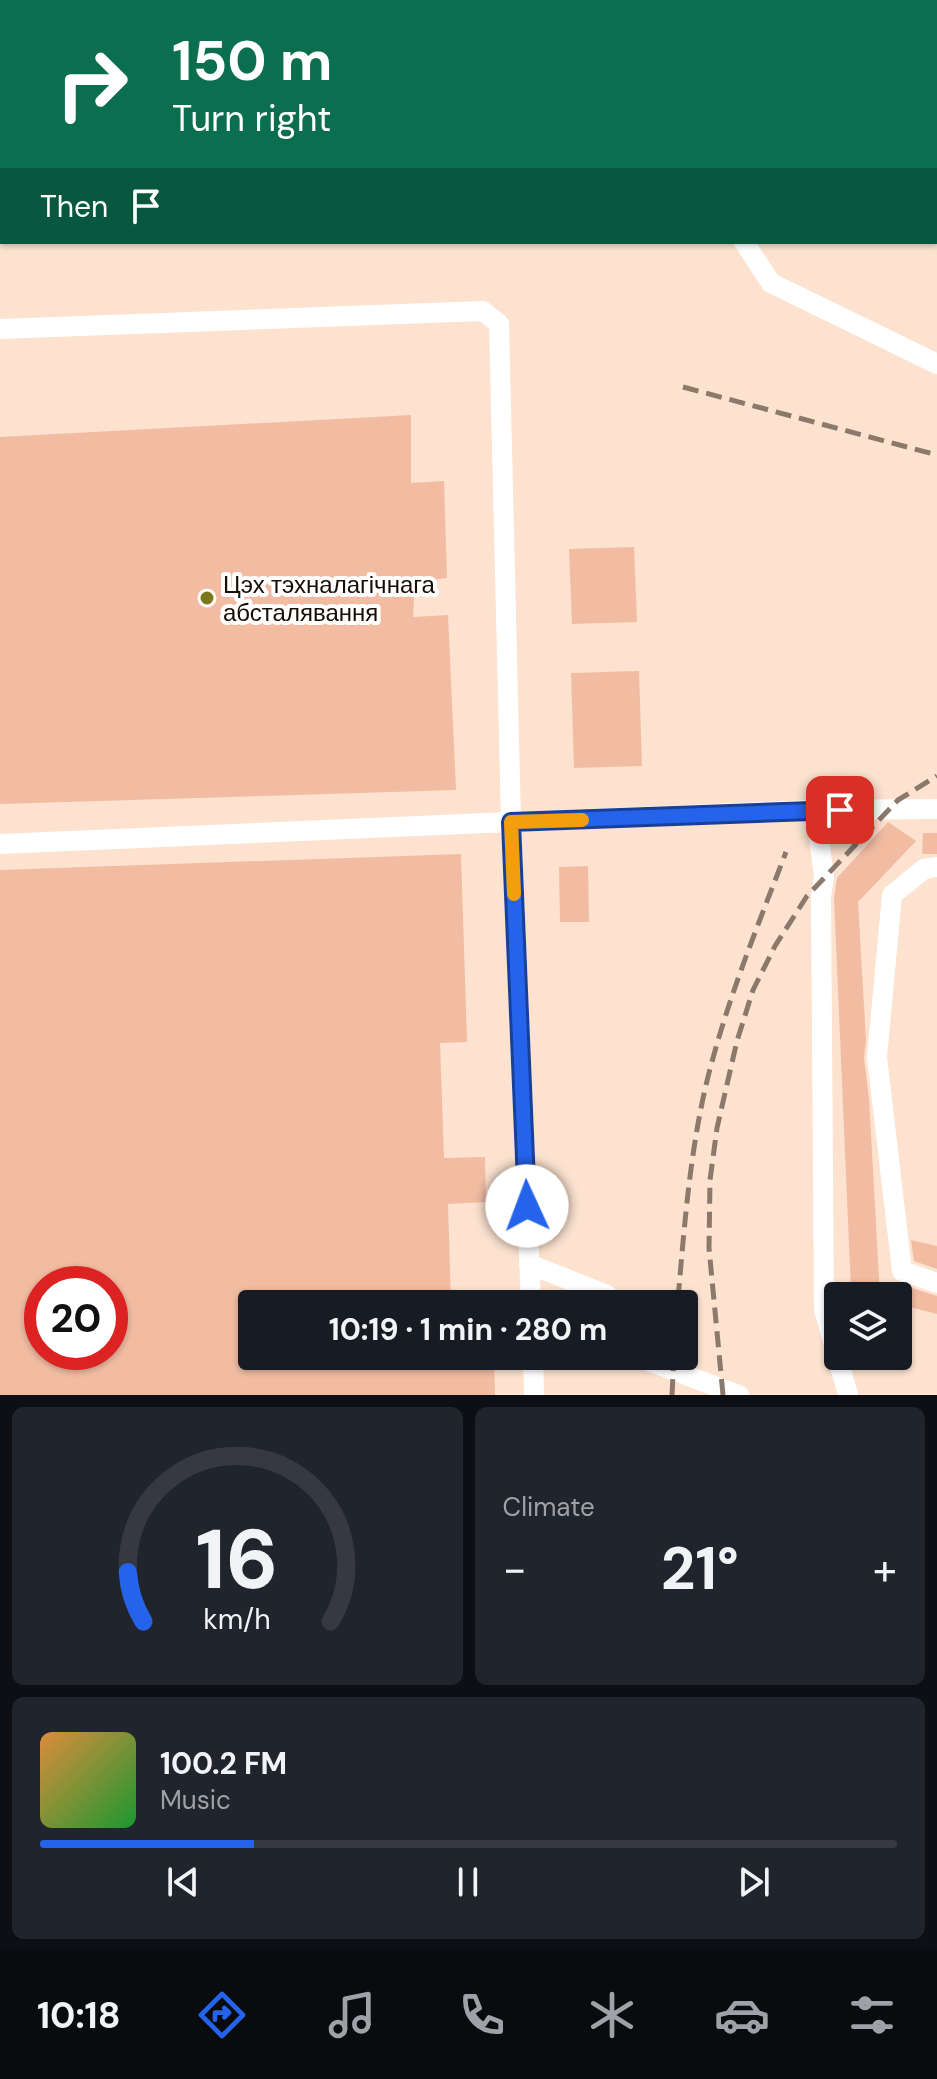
<!DOCTYPE html>
<html lang="en">
<head>
<meta charset="utf-8">
<style>
	:root { --surface:#171b24; --page:#20242c; --text:#f1f3f6; --muted:#9ea1a6; --line:#363941; --accent:#2563eb }
	body { margin:0; font-family:"DM Sans",sans-serif; background:var(--page); color:var(--text); height:100vh; display:flex; flex-direction:column; font-size:30px; white-space:nowrap }
	* { box-sizing:border-box; margin:0 }
	p { font-size:26px; color:var(--muted) }
	.icon { flex:none; width:44px; height:44px; fill:none; stroke:currentColor; stroke-width:2; stroke-linecap:round; stroke-linejoin:round }
	.map { position:relative; height:1395px; overflow:hidden }
	.panel { display:flex; flex-direction:column; gap:12px; padding:12px; background:#0d0f14; flex:1 }
	.panel>* { flex:none }
	.banner { position:absolute; left:0px; top:0px; width:938px; height:244px; box-shadow:0 2px 6px #0004; background:#0b6e4f; color:#fff; overflow:hidden }
	.tools { position:absolute; left:824px; top:1282px; display:grid; gap:16px }
	.tools a { display:grid; place-items:center; width:88px; height:88px; border-radius:8px; background:var(--surface); box-shadow:0 2px 6px #0004; font-size:40px }
	.speed { position:absolute; left:24px; top:1266px; display:flex; gap:16px; font-size:40px; font-weight:700; text-align:center }
	.speed>* { display:grid; place-content:center; width:104px; height:104px; border-radius:50%; background:var(--surface); box-shadow:0 2px 6px #0004; line-height:1 }
	.speed .limit { border:12px solid #d22; background:#fff; color:#111 }
	.pin { position:absolute; display:grid; place-items:center; width:68px; height:68px; color:#fff; margin:-34px; border-radius:16px; box-shadow:0 4px 12px #0006 }
	.me { position:absolute; width:88px; margin:-44px; rotate:358deg; stroke-linejoin:round; filter:drop-shadow(0 0 6px #0008) }
	.turn { display:flex; align-items:center; gap:28px; height:168px; padding:0 40px; font-size:36px }
	.turn .icon { width:104px; height:104px; stroke-width:2.5 }
	.turn b { display:block; font-size:56px; line-height:68px }
	.then { display:flex; align-items:center; height:76px; padding:0 40px; background:#0003; gap:16px; font-size:30px }
	.big { font-size:60px; font-weight:700; line-height:1.1 }
	.panel .tile { flex:1; display:flex; flex-direction:column; justify-content:center; gap:12px; min-width:0; padding:0 28px; border-radius:12px; background:var(--page) }
	.panel .dial { align-items:center; gap:0 }
	.dial svg { height:208px; overflow:visible; fill:none; stroke:var(--line); stroke-width:7; stroke-linecap:round; text-anchor:middle }
	.dial text { fill:var(--text); stroke:none }
	.song { display:flex; align-items:center; gap:24px }
	.cover { width:96px; height:96px; border-radius:12px; background:linear-gradient(135deg,hsl(30 70% 55%),hsl(130 70% 35%)) }
	.played { height:8px; border-radius:4px; background:linear-gradient(90deg,var(--accent) 25%,var(--line) 25%) }
	.keys { display:flex; justify-content:space-around; direction:ltr }
	.heat { display:flex; justify-content:space-between; align-items:center; font-size:44px; direction:ltr }
	.panel .tiles { flex:1; display:grid; gap:12px; grid-template-columns:1fr 1fr }
	.tile:last-child { grid-column:span 2 }
	.trip { position:absolute; left:238px; top:1290px; width:460px; height:80px; border-radius:8px; background:var(--surface); box-shadow:0 2px 6px #0004; font-weight:700; line-height:80px; text-align:center }
	.menu { display:flex; height:128px; justify-content:space-around; align-items:center; background:#090b0e; color:var(--muted) }
	.menu .icon { width:56px; height:56px }
	.menu .selected { color:var(--accent) }
	.menu b { font-size:36px; color:var(--text) }
	.map>svg:first-child { display:block }
	.building { fill:#f1bca2; fill-rule:evenodd }
	.lines { fill:none; stroke-linecap:round; stroke-linejoin:round }
	.minor { stroke:#fff; stroke-width:20 }
	.rail { stroke:#8b796c; stroke-width:5; stroke-dasharray:16 8; stroke-linecap:butt }
	.route-casing { stroke:#184099; stroke-width:20 }
	.route { stroke:#2563eb; stroke-width:14 }
	.slow { stroke:#f59e0b; stroke-width:14 }
	.poi-dot { fill:#7d771b; stroke:#fff; stroke-width:3 }
	.labels { text-anchor:middle; dominant-baseline:central; stroke-width:8; stroke-linejoin:round; paint-order:stroke }
	.poi-label { font-size:24px; fill:#170d05; stroke:#fff; text-anchor:start }
</style>
</head>
<body>
<div class="map">
<svg width="937" height="1395" viewBox="0 0 937 1395">
	<rect width="100%" height="100%" fill="#fce2cf"/>
	<g class="building">
		<path d="M411 415V483L444 481 447 578 415 582 413 617 448 615 456 790 0 804V437Z"/>
		<path d="M634 547 637 622 572 624 569 549Z"/>
		<path d="M639 671 642 766 574 768 571 673Z"/>
		<path d="M888 822 916 841 858 902 866 1040 864 1058 869 1098 880 1296H876L851 1290 834 898 837 878Z"/>
		<path d="M923 833H937V854H922Z"/>
		<path d="M461 854 467 1042 440 1043 444 1158 485 1157 486 1202 448 1204 451 1304H252V1356H494L495 1395H0V870ZM42 1284H110V1352H42Z"/>
		<path d="M588 866 589 922H560L559 867Z"/>
		<path d="M911 1240 937 1246V1269L914 1261Z"/>
		<path d="M906 1286 937 1296V1314L898 1304V1290L905 1291Z"/>
	</g>
	<g class="lines">
		<g class="minor">
			<path d="M236 0 241 2"/>
			<path d="M779 0 783 2"/>
			<path d="M921 0 925 2"/>
			<path d="M367 2 368 0"/>
			<path d="M606 2 607 0"/>
			<path d="M936 73 937 74"/>
			<path d="M744 242 771 283 937 364"/>
			<path d="M0 329 483 311 499 324 511 822 815 810 937 809"/>
			<path d="M815 810 824 876 821 897 824 1309 848 1395"/>
			<path d="M0 844 511 822 531 1304"/>
			<path d="M937 867 924 869 892 895 877 1057 902 1271 937 1283"/>
			<path d="M529 1264 607 1295 610 1304"/>
			<path d="M533 1356 534 1395"/>
			<path d="M635 1356 739 1395"/>
		</g>
		<g class="rail">
			<path d="M695 0 699 2"/>
			<path d="M936 113H937"/>
			<path d="M936 137H937"/>
			<path d="M936 225 937 226"/>
			<path d="M936 238H937"/>
			<path d="M683 387 937 455"/>
			<path d="M678 1299C685 1219 691 1136 713 1058 732 988 760 920 786 852"/>
			<path d="M672 1395 674 1356"/>
			<path d="M723 1395 709 1248 710 1180 717 1128 737 1041 753 990 775 946 807 896 898 800 937 776"/>
		</g>
	</g>
	<g class="lines">
		<g class="route-casing">
			<path id="route" d="M527 1206 511 822 840 810"/>
		</g>
		<use href="#route" class="route"/>
		<path class="slow" d="M514 894 511 822 582 820"/>
	</g>
	<circle class="poi-dot" cx="207" cy="598" r="8"/>
	<g class="labels">
		<g class="poi-label">
			<text x="223" y="584">Цэх тэхналагічнага<tspan x="223" dy="28">абсталявання</tspan></text>
		</g>
	</g>
</svg>
<div class="tools">
<a><svg class="icon" aria-label="layers" viewBox="0 0 24 24"><path d="M12 4l9 5-9 5-9-5zM3 14l9 5 9-5"/></svg></a>
</div>
<div class="speed"><div class="limit">20</div></div>
<div class="pin" style="left:840px;top:810px;background:#d93025"><svg class="icon" aria-label="arrive" viewBox="0 0 24 24"><path d="M6 21V4h12l-3 4 3 4H6"/></svg></div>
<svg class="me" style="left:527px;top:1206px" viewBox="-20 -20 40 40"><circle r="19" fill="#fff"/><path d="M0-13L10 11 0 6-10 11z" fill="#2563eb"/></svg>
<div class="trip">10:19 · 1 min · 280 m</div>
<div class="banner">
<div class="turn"><svg class="icon" aria-label="right" viewBox="0 0 24 24"><path d="M7 20v-9h11M14 6l5 5-5 5"/></svg><div><b>150 m</b>Turn right</div></div>
<div class="then">Then<svg class="icon" aria-label="arrive" viewBox="0 0 24 24"><path d="M6 21V4h12l-3 4 3 4H6"/></svg></div>
</div>
</div>
<section class="panel">
<div class="tiles">
<div class="tile dial"><svg viewBox="0 0 100 80">
<path d="M14 69A42 42 0 1 1 86 69"/>
<path d="M14 69A42 42 0 0 1 8 50" stroke="#2563eb"/>
<text x="50" y="56" font-size="32" font-weight="700">16</text>
<text x="50" y="72" font-size="11">km/h</text>
</svg></div>
<div class="tile"><p>Climate</p>
<div class="heat"><a>−</a><b class="big">21°</b><a>+</a></div>
</div>
<div class="tile">
<div class="song"><i class="cover"></i><div><b>100.2 FM</b><p>Music</p></div></div>
<div class="played"></div>
<div class="keys"><svg class="icon" aria-label="previous" viewBox="0 0 24 24"><path d="M18 5L8 12l10 7zM5 5v14"/></svg><svg class="icon" aria-label="pause" viewBox="0 0 24 24"><path d="M8 5v14M16 5v14"/></svg><svg class="icon" aria-label="next" viewBox="0 0 24 24"><path d="M6 5l10 7-10 7zM19 5v14"/></svg></div>
</div>
</div>
</section>
<nav class="menu">
<b>10:18</b>
<svg class="icon selected" aria-label="directions" viewBox="0 0 24 24"><path d="M12 3l9 9-9 9-9-9zM9 14v-3h6M13 9l2 2-2 2"/></svg>
<svg class="icon" aria-label="music" viewBox="0 0 24 24"><path d="M9 18V5l10-2v13"/><circle cx="6" cy="18" r="3"/><circle cx="16" cy="16" r="3"/></svg>
<svg class="icon" aria-label="phone" viewBox="0 0 24 24"><path d="M5 4h4l2 5-3 2q2 4 5 5l2-3 5 2v4C11 20 4 13 5 4z"/></svg>
<svg class="icon" aria-label="climate" viewBox="0 0 24 24"><path d="M12 3v18M4 7l16 10M4 17L20 7"/></svg>
<svg class="icon" aria-label="car" viewBox="0 0 24 24"><path d="M5 17H2v-5l4-1 3-4h7l3 4 3 1v5h-3M9 17h6M6 11h13"/><circle cx="7" cy="17" r="2"/><circle cx="17" cy="17" r="2"/></svg>
<svg class="icon" aria-label="filters" viewBox="0 0 24 24"><path d="M4 7h16M4 17h16"/><circle cx="9" cy="7" r="2"/><circle cx="15" cy="17" r="2"/></svg>
</nav>
</body>
</html>
